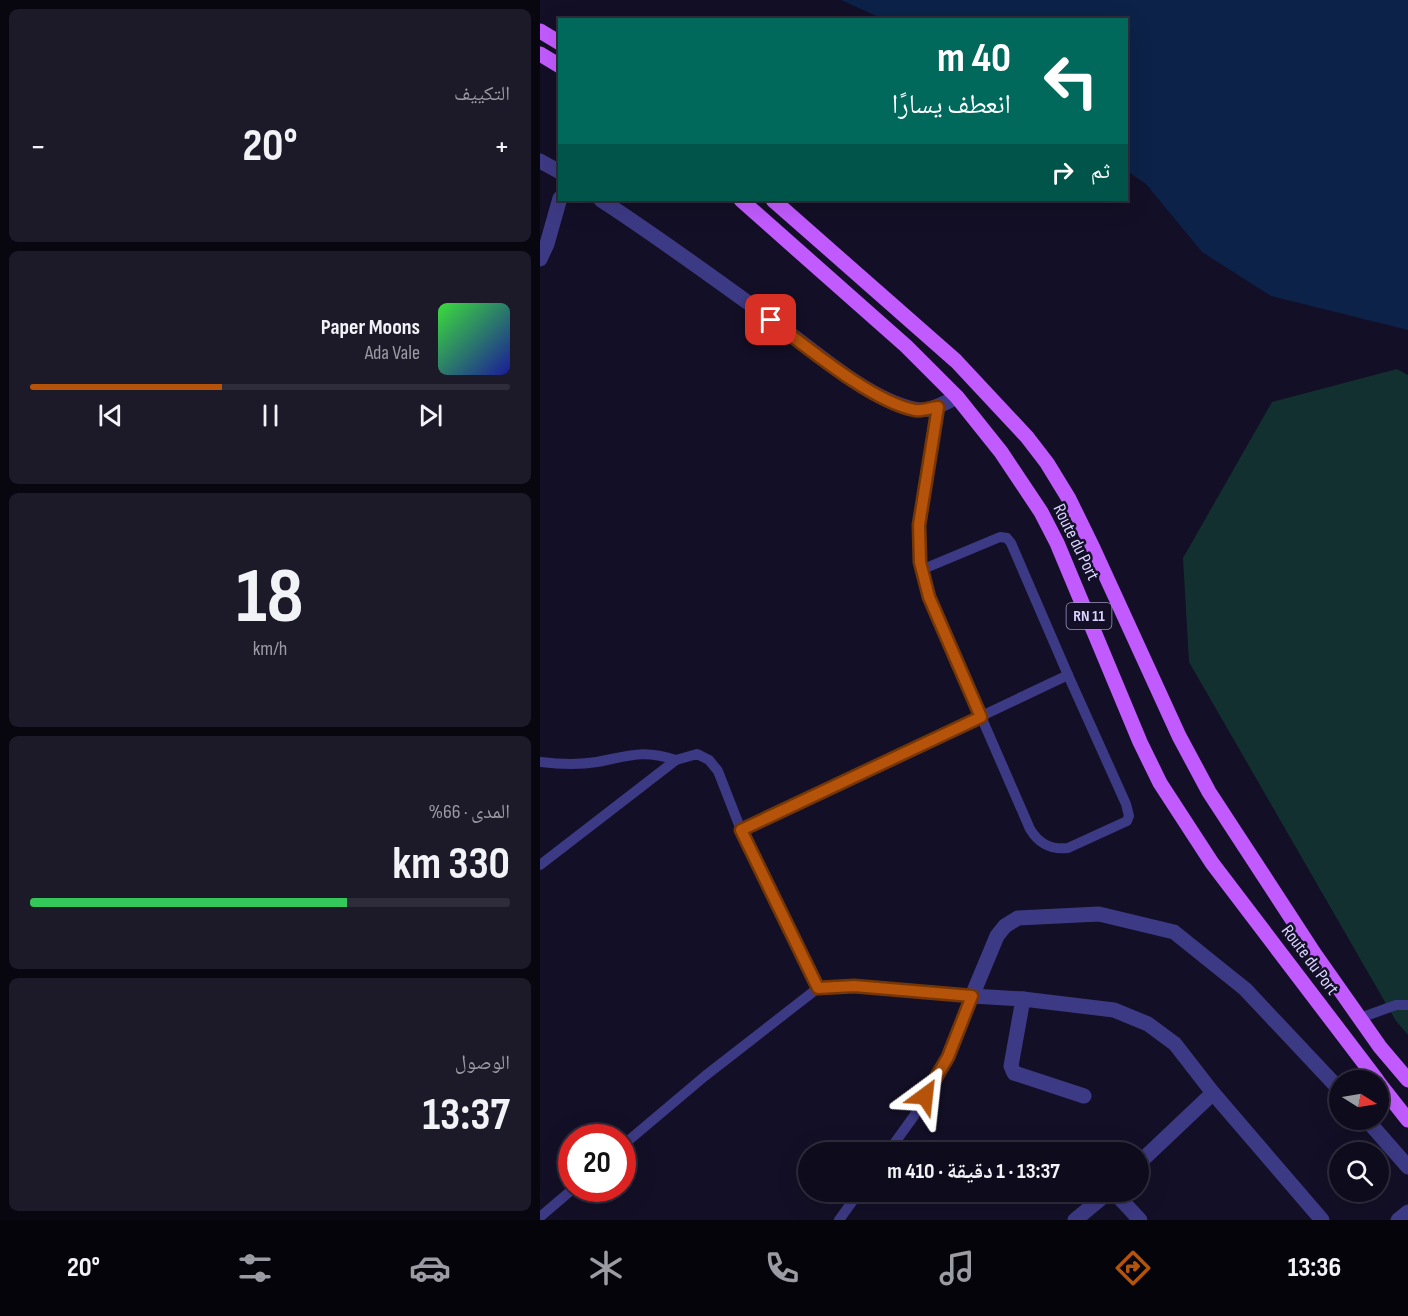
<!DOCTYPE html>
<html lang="ar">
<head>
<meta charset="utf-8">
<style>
	:root { --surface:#0e0b1c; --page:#1c1929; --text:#f1f3f6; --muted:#9b9ba3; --line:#2e2b3b; --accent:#b45309 }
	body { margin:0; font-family:"Sofia Sans Condensed","Noto Naskh Arabic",sans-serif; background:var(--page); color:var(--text); direction:rtl; height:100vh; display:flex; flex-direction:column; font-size:22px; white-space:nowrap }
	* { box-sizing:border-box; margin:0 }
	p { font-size:20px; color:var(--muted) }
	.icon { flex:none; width:33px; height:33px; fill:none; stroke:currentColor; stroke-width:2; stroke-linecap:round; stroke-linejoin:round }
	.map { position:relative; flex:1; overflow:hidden; direction:ltr }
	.sheet { display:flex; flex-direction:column; gap:9px; padding:9px; background:#08060f; width:540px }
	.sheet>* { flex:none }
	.hud { position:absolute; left:18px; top:18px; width:570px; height:183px; border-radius:0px; box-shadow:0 6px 24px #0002,0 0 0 2px var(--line); direction:rtl; background:#00695c; color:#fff; overflow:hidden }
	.needle { width:39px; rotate:101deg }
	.controls { position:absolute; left:789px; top:1070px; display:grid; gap:12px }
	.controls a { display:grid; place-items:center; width:60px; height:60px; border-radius:50%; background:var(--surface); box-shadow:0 6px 24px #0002,0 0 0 2px var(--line); font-size:30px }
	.speed { position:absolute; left:18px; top:1124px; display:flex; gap:12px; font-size:30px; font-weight:700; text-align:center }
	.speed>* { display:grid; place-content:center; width:78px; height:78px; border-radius:50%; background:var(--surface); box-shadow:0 6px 24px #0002,0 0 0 2px var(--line); line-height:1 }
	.speed .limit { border:9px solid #d22; background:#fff; color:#111 }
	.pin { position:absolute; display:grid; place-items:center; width:51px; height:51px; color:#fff; margin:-26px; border-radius:12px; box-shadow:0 3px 9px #0006 }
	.me { position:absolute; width:66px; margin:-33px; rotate:30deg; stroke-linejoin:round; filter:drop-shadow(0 0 4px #0008) }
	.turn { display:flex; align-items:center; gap:21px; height:126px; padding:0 18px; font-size:27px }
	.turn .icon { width:78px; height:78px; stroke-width:2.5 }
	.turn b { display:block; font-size:42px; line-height:51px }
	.then { display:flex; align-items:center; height:57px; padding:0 18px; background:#0003; gap:12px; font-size:22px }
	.big { font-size:45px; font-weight:700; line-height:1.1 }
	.sheet .widget { flex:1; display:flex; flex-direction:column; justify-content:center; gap:9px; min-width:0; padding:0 21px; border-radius:9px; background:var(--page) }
	.sheet .dial { align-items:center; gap:0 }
	.dial b { font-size:78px; line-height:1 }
	.song { display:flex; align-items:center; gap:18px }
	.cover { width:72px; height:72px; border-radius:9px; background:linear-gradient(135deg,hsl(120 70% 55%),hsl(240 70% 35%)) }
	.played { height:6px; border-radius:3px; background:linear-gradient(90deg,var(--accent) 40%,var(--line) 40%) }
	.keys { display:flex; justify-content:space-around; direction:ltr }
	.heat { display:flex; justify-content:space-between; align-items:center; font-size:33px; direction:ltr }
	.charge { height:9px; border-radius:4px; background:linear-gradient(90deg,#34c759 66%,var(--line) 0) }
	.trip { position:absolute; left:258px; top:1142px; width:351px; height:60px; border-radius:30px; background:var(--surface); box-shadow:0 6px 24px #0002,0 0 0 2px var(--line); font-weight:700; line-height:60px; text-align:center; direction:rtl }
	.tabs { display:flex; height:96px; justify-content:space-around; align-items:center; background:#06040b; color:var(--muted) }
	.tabs .icon { width:42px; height:42px }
	.tabs .selected { color:var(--accent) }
	.tabs b { font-size:27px; color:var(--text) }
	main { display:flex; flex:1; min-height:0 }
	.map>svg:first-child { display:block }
	.green { fill:#12302f }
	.water { fill:#0c2248 }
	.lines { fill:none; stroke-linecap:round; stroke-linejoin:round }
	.service { stroke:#3d3a85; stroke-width:10 }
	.minor { stroke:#3d3a85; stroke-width:15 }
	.primary { stroke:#c25bff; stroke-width:15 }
	.route-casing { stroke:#753606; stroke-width:15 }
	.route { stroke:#b45309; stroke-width:10 }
	.labels { text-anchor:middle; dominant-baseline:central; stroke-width:5; stroke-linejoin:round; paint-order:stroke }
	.shield { fill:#130f26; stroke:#9e99be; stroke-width:1.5 }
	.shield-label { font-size:16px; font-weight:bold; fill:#d9d4ff }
	.street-label { font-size:18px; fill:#d9d4ff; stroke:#130f26 }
</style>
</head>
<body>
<main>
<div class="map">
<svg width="868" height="1220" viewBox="0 0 868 1220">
	<rect width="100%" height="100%" fill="#130f26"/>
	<path class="green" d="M857 369 868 375V1035L856 1021 649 662 643 558 732 402Z"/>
	<path class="water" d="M301 0H868V330L731 296 662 252 606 184 587 171 586 20 343 19Z"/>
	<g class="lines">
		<g class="service">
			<path d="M381 570 460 537 467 538 471 543 528 675"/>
			<path d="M0 762C18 764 39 765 57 762 89 756 103 749 136 760"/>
			<path d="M201 830 528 675 586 804 589 816 587 821 528 848C511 850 499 844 490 829L389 597C385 585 381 573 380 561 374 515 390 453 398 407"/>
			<path d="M0 865 136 760 157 754 169 760 178 771 201 830 278 988"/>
			<path d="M820 1018 856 1005H868"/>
			<path d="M82 1146 165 1076 278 988 314 986 432 996 408 1057 374 1116 348 1152"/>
			<path d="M0 1217 34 1188"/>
			<path d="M299 1220 320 1191"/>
		</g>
		<g class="minor">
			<path d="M0 161 20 172"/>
			<path d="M61 200C121 239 178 281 236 323 274 351 329 400 374 409 389 413 404 403 417 397"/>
			<path d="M0 259 7 244 20 198"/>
			<path d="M483 999 471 1066 474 1073 544 1096"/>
			<path d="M826 1119 868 1167"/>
			<path d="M598 1164 673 1093"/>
			<path d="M573 1191 600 1220"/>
			<path d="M535 1220 570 1191"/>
			<path d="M782 1220 673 1093 635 1044 608 1024 574 1010 483 999 432 996 457 936 465 926 478 918 559 914 634 932 705 989 800 1090"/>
			<path d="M858 1220 868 1212"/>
		</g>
		<g class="primary">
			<path d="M0 31 20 43"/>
			<path d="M0 54 20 66"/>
			<path d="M201 200 366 346 417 397 461 452 501 512 517 543 600 742 620 783 672 863 837 1080"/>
			<path d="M233 200 416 361 487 437 507 463 529 499 553 548 639 736 669 792 774 953 840 1047 868 1080"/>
			<path d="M838 1082 868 1120"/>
		</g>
	</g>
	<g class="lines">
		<g class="route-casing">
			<path id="route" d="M231 320C266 346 332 402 375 410 382 411 390 408 398 407L379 525 380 562 389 597 441 717 201 830 278 988 314 986 432 996 408 1057 385 1096"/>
		</g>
		<use href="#route" class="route"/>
	</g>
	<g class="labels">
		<rect class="shield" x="526.5" y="603" width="45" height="26" rx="4.5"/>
		<g class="shield-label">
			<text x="549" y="616">RN 11</text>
		</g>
		<g class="street-label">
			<text transform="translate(536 542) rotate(64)">Route du Port</text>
			<text transform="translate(770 960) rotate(53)">Route du Port</text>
		</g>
	</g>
</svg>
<div class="controls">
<a><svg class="needle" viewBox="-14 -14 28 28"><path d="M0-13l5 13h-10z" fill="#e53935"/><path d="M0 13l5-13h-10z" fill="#9b9ba3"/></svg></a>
<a><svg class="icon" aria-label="search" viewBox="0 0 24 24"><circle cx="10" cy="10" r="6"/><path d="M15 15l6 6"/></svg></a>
</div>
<div class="speed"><div class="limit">20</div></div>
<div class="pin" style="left:231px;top:320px;background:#d93025"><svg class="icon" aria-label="arrive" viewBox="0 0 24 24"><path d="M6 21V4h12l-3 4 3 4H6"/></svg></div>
<svg class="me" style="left:385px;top:1096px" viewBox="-20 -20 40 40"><path d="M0-17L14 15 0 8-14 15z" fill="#b45309" stroke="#fff" stroke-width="4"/></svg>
<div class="trip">13:37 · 1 دقيقة · 410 m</div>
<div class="hud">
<div class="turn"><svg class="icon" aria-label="left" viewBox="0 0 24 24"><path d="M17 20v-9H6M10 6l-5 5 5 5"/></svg><div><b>40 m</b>انعطف يسارًا</div></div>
<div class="then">ثم<svg class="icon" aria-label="right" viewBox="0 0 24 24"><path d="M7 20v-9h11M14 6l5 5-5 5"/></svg></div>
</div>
</div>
<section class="sheet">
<div class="widget"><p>التكييف</p>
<div class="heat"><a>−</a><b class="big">20°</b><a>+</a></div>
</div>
<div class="widget">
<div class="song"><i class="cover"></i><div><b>Paper Moons</b><p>Ada Vale</p></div></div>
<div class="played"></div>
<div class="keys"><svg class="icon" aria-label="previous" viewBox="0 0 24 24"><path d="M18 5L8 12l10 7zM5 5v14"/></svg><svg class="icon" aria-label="pause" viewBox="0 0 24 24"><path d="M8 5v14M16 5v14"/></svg><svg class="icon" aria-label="next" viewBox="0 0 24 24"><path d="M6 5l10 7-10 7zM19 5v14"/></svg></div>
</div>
<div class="widget dial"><b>18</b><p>km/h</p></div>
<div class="widget"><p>المدى · 66%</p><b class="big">330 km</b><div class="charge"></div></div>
<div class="widget"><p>الوصول</p><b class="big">13:37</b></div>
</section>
</main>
<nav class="tabs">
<b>13:36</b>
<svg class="icon selected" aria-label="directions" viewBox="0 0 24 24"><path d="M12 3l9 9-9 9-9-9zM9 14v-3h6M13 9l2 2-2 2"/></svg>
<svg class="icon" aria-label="music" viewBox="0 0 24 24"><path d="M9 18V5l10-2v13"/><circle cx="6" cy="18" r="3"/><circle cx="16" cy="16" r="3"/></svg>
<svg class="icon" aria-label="phone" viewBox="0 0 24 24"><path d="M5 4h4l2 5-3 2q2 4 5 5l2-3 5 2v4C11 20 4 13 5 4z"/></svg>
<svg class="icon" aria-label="climate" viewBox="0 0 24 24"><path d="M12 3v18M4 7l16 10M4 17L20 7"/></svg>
<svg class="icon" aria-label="car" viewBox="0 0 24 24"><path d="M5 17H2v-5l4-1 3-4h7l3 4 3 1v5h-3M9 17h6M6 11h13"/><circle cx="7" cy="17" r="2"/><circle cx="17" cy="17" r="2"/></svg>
<svg class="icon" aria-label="filters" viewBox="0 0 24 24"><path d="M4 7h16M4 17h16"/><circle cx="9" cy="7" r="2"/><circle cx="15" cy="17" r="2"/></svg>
<b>20°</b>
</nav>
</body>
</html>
